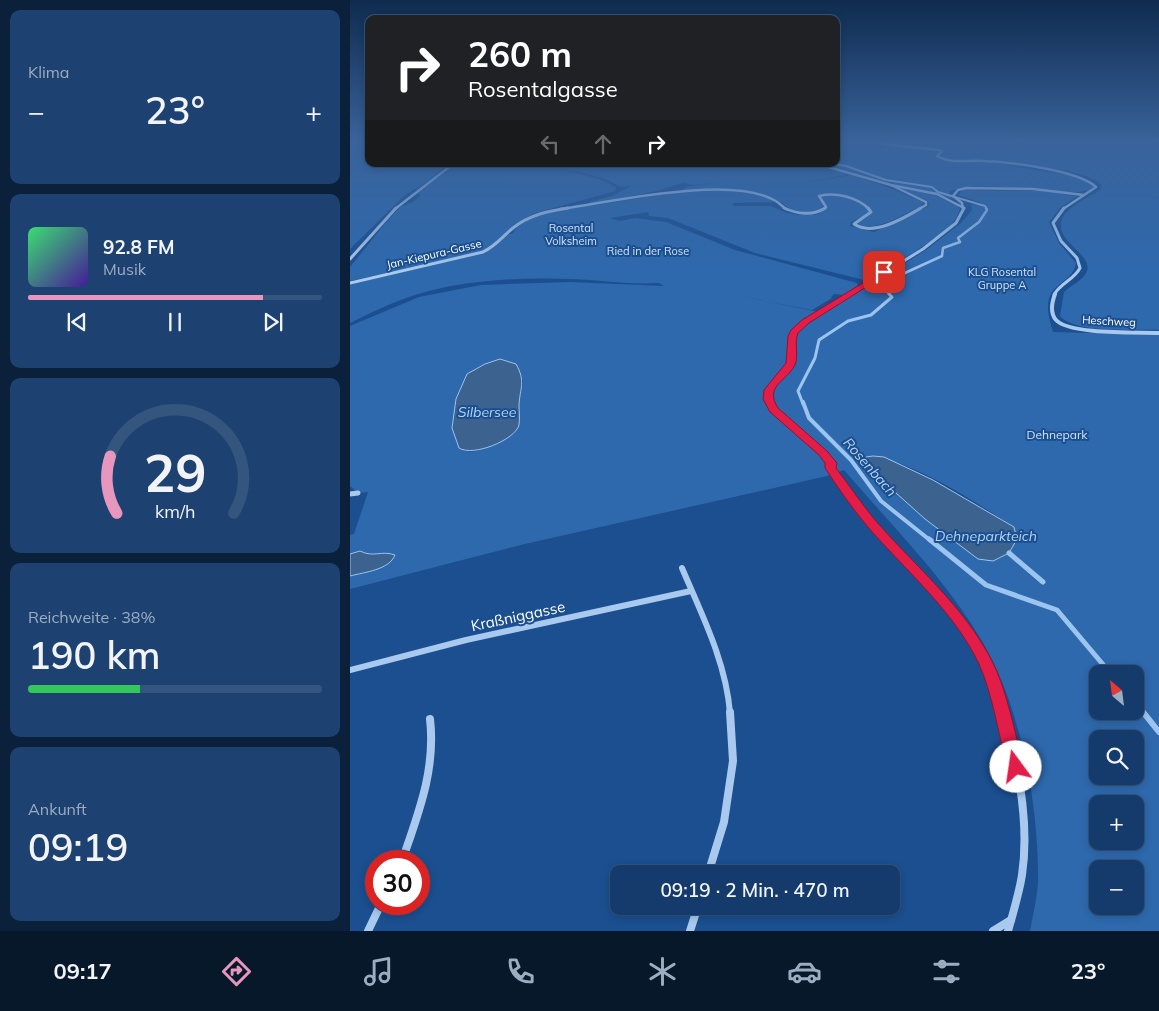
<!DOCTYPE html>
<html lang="de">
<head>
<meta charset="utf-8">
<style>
	:root { --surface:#143b6b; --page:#1d4271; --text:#f1f3f6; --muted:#9dadc1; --line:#33557e; --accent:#e797bd }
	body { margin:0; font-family:Mulish,sans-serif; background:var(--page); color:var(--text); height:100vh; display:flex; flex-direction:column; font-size:19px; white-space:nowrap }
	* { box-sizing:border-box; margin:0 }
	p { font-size:16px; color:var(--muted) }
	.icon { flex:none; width:28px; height:28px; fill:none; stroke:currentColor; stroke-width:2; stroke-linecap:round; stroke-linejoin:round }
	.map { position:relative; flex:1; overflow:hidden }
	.side { display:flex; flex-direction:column; gap:10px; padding:10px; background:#0b203b; width:350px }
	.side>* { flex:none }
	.guide { position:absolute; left:15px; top:15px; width:475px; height:152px; border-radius:10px; box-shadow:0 2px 8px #0003,0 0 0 1px var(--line); background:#202124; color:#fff; overflow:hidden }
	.needle { width:32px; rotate:332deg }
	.tools { position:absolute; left:739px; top:665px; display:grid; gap:10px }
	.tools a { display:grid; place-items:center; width:55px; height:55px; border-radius:10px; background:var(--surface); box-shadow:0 2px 8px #0003,0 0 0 1px var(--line); font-size:25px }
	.speed { position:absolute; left:15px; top:850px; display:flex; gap:10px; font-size:25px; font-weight:700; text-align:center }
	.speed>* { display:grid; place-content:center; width:65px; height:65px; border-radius:50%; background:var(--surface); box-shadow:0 2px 8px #0003,0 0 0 1px var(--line); line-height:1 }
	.speed .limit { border:8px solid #d22; background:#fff; color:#111 }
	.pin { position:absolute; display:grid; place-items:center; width:42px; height:42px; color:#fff; margin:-21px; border-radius:10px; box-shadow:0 2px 8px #0006 }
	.me { position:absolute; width:55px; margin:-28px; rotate:346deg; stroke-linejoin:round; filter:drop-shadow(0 0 4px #0008) }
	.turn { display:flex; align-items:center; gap:18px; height:105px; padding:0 20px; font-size:22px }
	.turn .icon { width:65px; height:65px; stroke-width:2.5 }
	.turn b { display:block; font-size:35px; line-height:42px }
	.lanes { display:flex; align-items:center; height:48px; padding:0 20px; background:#0003; justify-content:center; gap:25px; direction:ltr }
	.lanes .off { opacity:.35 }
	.big { font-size:38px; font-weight:600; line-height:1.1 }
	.side .card { flex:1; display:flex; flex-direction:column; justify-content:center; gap:8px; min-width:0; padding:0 18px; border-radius:10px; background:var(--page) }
	.side .dial { align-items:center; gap:0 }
	.dial svg { height:130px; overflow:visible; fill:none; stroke:var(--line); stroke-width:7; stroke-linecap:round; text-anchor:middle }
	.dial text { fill:var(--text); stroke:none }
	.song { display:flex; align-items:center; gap:15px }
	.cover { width:60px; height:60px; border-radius:8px; background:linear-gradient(135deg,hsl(140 70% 55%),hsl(260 70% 35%)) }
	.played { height:5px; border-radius:2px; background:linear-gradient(90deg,var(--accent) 80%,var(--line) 80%) }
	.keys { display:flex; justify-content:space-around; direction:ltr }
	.heat { display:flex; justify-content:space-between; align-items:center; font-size:28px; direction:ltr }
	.charge { height:8px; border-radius:4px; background:linear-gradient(90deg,#34c759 38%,var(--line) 0) }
	.trip { position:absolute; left:260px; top:865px; width:290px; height:50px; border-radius:10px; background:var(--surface); box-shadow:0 2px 8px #0003,0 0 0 1px var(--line); font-weight:600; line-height:50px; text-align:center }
	.tabs { display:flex; height:80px; justify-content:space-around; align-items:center; background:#08182b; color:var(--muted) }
	.tabs .icon { width:35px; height:35px }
	.tabs .selected { color:var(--accent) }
	.tabs b { font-size:22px; color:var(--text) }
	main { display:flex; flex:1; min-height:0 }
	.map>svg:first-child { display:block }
	.green { fill:#2e69ad; fill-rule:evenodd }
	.water { fill:#3c6290; stroke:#9cc4f0 }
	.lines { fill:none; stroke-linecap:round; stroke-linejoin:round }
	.stream-far5 { stroke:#9cc4f0; stroke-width:2 }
	.stream-far4 { stroke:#9cc4f0; stroke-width:2.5 }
	.stream-far3 { stroke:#9cc4f0; stroke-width:3 }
	.stream-far2 { stroke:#9cc4f0; stroke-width:4 }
	.stream-far1 { stroke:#9cc4f0; stroke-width:5 }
	.stream { stroke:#9cc4f0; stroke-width:6 }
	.minor-far5 { stroke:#a9c9ee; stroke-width:2.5 }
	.minor-far4 { stroke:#a9c9ee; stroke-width:3 }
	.minor-far3 { stroke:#a9c9ee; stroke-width:4 }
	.minor-far2 { stroke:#a9c9ee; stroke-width:5 }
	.minor-far1 { stroke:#a9c9ee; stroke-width:6 }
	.minor { stroke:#a9c9ee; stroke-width:8 }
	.route { fill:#e11d48; stroke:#92132f }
	.labels { text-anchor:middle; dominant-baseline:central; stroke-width:4; stroke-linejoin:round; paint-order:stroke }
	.far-park-label { font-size:11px; fill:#cfe3fa; stroke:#1b4f8f }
	.far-street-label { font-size:11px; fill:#fff; stroke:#1b4f8f }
	.park-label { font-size:12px; fill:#cfe3fa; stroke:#1b4f8f }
	.water-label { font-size:14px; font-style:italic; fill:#b5d3f5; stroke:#1b4f8f }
	.near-street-label { font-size:15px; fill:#fff; stroke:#1b4f8f }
</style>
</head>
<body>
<main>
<section class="side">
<div class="card"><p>Klima</p>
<div class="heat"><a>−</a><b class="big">23°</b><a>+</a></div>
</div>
<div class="card">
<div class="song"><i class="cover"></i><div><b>92.8 FM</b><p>Musik</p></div></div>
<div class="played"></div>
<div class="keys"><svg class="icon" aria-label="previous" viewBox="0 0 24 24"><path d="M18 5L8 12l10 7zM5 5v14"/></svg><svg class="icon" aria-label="pause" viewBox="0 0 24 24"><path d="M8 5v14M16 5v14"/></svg><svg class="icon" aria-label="next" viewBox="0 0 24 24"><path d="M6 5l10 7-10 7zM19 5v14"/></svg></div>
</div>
<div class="card dial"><svg viewBox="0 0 100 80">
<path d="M14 69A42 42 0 1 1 86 69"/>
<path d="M14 69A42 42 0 0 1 10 34" stroke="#e797bd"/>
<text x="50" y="56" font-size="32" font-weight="700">29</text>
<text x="50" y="72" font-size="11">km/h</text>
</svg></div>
<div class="card"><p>Reichweite · 38%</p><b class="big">190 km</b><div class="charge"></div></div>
<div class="card"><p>Ankunft</p><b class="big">09:19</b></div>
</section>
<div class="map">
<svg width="809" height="931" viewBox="0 0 809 931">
	<rect width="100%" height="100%" fill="#1b4f8f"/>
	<g class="green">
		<path d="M0 141H19V164L98 165 72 185 55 195 0 249Z"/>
		<path d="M486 141H809V330C785 329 726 334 710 316L714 292C720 286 734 280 737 271 743 252 697 239 715 214 723 204 739 197 750 190L752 186C740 169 668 164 646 161L645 163 722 176 743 184V187C727 203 630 175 599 192L601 199 589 194 535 182 476 164H486Z"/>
		<path d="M106 164C154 164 224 164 266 187L265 191 185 213 166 223 155 234H162C181 207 223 209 252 204 278 200 303 196 329 192L336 187 365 183 344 185 333 183 307 191 241 204 239 202 262 196 281 186 271 187 256 179 229 172 164 164H457L500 174 458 182 502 175 540 188 573 202 571 206C552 215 529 231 508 225L509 222 516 218 511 217 501 222 500 226 524 232 579 206 578 202 576 200 549 188 585 195 608 206 610 209C608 213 607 217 605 220 591 237 535 272 514 280L405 253 318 218 299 216 298 212 260 218 270 221 285 218 316 222 385 250 507 283 508 285 494 295 484 294 481 297 482 298 462 310 389 296 474 313 576 250 611 223 622 210 621 204 639 208 629 202 608 195 613 190 691 191 727 196 710 208 699 222 709 243 726 263C723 284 697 282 698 308 698 316 701 325 703 332L809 335V931H680C683 915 687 898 688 882 689 806 671 707 632 641 595 578 541 525 494 470L477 476 175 544 0 589V535L4 534 18 492 8 493 0 486V326L69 297 131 285 220 282 314 286 309 283C280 285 250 280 222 279 167 277 107 280 56 298 37 305 18 314 0 323V284L75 267 73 265 0 281V267L34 225 50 207 63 202 71 195 67 194ZM432 202C441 213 457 214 471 209L472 206 475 207 469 214 450 215 437 213 420 206H383V203ZM150 359 166 364 173 381 169 403V425C154 435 128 461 109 448L102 428 106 399 117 374 135 364ZM523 456C572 466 622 500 664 527L515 461 516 457ZM748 674H785V711H748ZM748 739H785V776H748ZM748 804H785V841H748ZM748 869H785V906H748Z"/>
	</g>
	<g class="water">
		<path d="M150 359 166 364C176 382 170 387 169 405 169 411 170 419 169 425 165 440 123 457 109 448L102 428 106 399 117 374 135 364Z"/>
		<path d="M523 456 534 457 583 480 664 527 667 539 659 553 643 561 628 559 575 519 516 466V457Z"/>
		<path d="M10 551C24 558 31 550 45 555 39 570 15 572 0 576V554Z"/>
	</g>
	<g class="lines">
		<path class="stream-far5" d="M483 164 496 166 536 180 582 187 588 192 635 206 637 209"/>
		<path class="stream-far4" d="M540 295 531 285 533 283 592 256 593 248 610 242 608 238 629 222 637 210 636 208"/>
		<path class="stream-far3" d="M453 404 448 391 465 358 469 340 498 321 521 315 542 297 539 294"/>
		<path class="stream-far2" d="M453 402 459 418 501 460 531 501 581 541"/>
		<g class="stream-far1">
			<path d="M579 539 636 585 707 610 761 674"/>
			<path d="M659 553 693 582"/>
			<path d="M785 702 794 713"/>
		</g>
		<path class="stream" d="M793 712 809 732"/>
		<g class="minor-far5">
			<path d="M525 141 541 145 589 150 592 151 587 156C601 164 617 160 633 161 659 162 728 170 746 187L713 209"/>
			<path d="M468 164 541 185 587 194 614 208"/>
			<path d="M541 185 576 202V205L569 209"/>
			<path d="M45 209 103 164"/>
			<path d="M210 209C262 202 378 175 424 200 428 202 432 206 436 209"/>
			<path d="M474 209 476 207 469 196C486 192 507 197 519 209"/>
			<path d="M613 209 612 203 603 196 608 190 616 188 683 189 734 195"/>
		</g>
		<g class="minor-far4">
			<path d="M434 208C447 214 463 216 475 208"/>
			<path d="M518 208 521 212 504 224C523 237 554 218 571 208"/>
			<path d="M0 259 46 208"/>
			<path d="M0 283 133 252C146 246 153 236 163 228 179 215 198 211 218 208"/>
			<path d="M499 295 573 249 606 223 614 208"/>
			<path d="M704 295C710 283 724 280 730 268L727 258 711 241 703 223 714 208"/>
		</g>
		<g class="minor-far3">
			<path d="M705 294C702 302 700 313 706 320 720 335 788 332 809 333"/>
			<path d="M421 404C411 385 438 377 441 361 444 348 439 339 448 328 459 317 487 303 501 294"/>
		</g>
		<g class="minor-far2">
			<path d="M420 402 424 410 467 446 481 463 480 468 537 541"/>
			<path d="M0 494 8 493"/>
		</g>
		<g class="minor-far1">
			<path d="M536 539C564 570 598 600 620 636 635 660 644 686 653 713"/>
			<path d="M332 568C352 615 376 662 380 713"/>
			<path d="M0 670 116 640 341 591"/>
		</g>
		<g class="minor">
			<path d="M653 712C668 763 680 822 672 875 669 894 663 913 658 931"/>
			<path d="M52 861C68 814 86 770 80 719"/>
			<path d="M358 874 374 822 383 761 380 712"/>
			<path d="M18 931 31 904"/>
			<path d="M340 931 348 906"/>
			<path d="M643 931 661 920"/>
		</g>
	</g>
	<linearGradient id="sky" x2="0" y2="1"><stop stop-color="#0f2b4f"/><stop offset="0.52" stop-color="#39639b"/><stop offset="1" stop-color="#39639b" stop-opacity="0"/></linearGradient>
	<rect width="809" height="271" fill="url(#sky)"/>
	<path class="route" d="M534 270 538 272 537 274 459 323 448 333C444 343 449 355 445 365 436 382 414 386 428 408L477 451 487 463 486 468C499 485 511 503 525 520 565 566 614 606 642 661 657 690 665 734 674 767L672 772 666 775 659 772 657 767C649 735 642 693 629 664 604 611 555 570 517 526 502 508 488 488 475 468V463L469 455 420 412 413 399 414 390 436 363 438 336 441 330 452 320Z"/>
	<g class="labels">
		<g class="far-park-label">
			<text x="221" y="228">Rosental<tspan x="221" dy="13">Volksheim</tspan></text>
			<text x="298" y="251">Ried in der Rose</text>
			<text x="652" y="272">KLG Rosental<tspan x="652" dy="13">Gruppe A</tspan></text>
		</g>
		<g class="far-street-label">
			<text transform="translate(84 254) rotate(-13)">Jan-Kiepura-Gasse</text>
			<text transform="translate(759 321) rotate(3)">Heschweg</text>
		</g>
		<g class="park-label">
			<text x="707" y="434">Dehnepark</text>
		</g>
		<g class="water-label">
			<text x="137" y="412">Silbersee</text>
			<text transform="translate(520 467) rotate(49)">Rosenbach</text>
			<text x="636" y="536">Dehneparkteich</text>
		</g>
		<g class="near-street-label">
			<text transform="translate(168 616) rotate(-12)">Kraßniggasse</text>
		</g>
	</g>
</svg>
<div class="tools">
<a><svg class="needle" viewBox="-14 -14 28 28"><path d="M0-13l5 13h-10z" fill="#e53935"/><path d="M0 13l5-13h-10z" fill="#9dadc1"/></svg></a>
<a><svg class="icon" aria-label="search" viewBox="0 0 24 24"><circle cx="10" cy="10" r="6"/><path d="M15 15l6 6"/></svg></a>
<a>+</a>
<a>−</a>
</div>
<div class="speed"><div class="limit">30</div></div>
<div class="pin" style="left:534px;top:272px;background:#d93025"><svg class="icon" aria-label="arrive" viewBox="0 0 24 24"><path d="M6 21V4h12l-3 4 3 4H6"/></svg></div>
<svg class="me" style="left:666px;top:767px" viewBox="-20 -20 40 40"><circle r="19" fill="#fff"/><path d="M0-13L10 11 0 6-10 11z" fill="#e11d48"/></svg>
<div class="trip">09:19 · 2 Min. · 470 m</div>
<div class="guide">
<div class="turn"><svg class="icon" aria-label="right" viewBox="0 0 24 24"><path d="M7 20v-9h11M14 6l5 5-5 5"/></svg><div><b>260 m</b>Rosentalgasse</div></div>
<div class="lanes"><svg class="icon off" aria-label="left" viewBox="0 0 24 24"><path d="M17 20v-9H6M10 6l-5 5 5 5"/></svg><svg class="icon off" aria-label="ahead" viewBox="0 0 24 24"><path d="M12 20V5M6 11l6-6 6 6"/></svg><svg class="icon" aria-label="right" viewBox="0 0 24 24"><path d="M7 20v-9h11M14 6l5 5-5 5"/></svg></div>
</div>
</div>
</main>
<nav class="tabs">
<b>09:17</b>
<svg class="icon selected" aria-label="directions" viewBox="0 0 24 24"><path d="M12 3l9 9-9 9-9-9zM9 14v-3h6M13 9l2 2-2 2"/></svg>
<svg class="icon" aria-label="music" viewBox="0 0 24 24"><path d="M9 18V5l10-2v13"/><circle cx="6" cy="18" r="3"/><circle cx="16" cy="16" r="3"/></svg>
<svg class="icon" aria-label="phone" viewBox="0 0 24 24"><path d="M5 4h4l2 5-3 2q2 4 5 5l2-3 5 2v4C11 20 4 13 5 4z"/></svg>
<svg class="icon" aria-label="climate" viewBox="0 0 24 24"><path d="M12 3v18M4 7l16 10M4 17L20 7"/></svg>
<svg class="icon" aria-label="car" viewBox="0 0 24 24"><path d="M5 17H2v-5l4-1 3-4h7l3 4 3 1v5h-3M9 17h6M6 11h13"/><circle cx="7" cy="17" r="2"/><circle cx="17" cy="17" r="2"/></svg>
<svg class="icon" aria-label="filters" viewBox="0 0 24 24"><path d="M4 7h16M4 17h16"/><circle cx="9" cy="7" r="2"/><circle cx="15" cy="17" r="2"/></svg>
<b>23°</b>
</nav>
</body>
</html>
